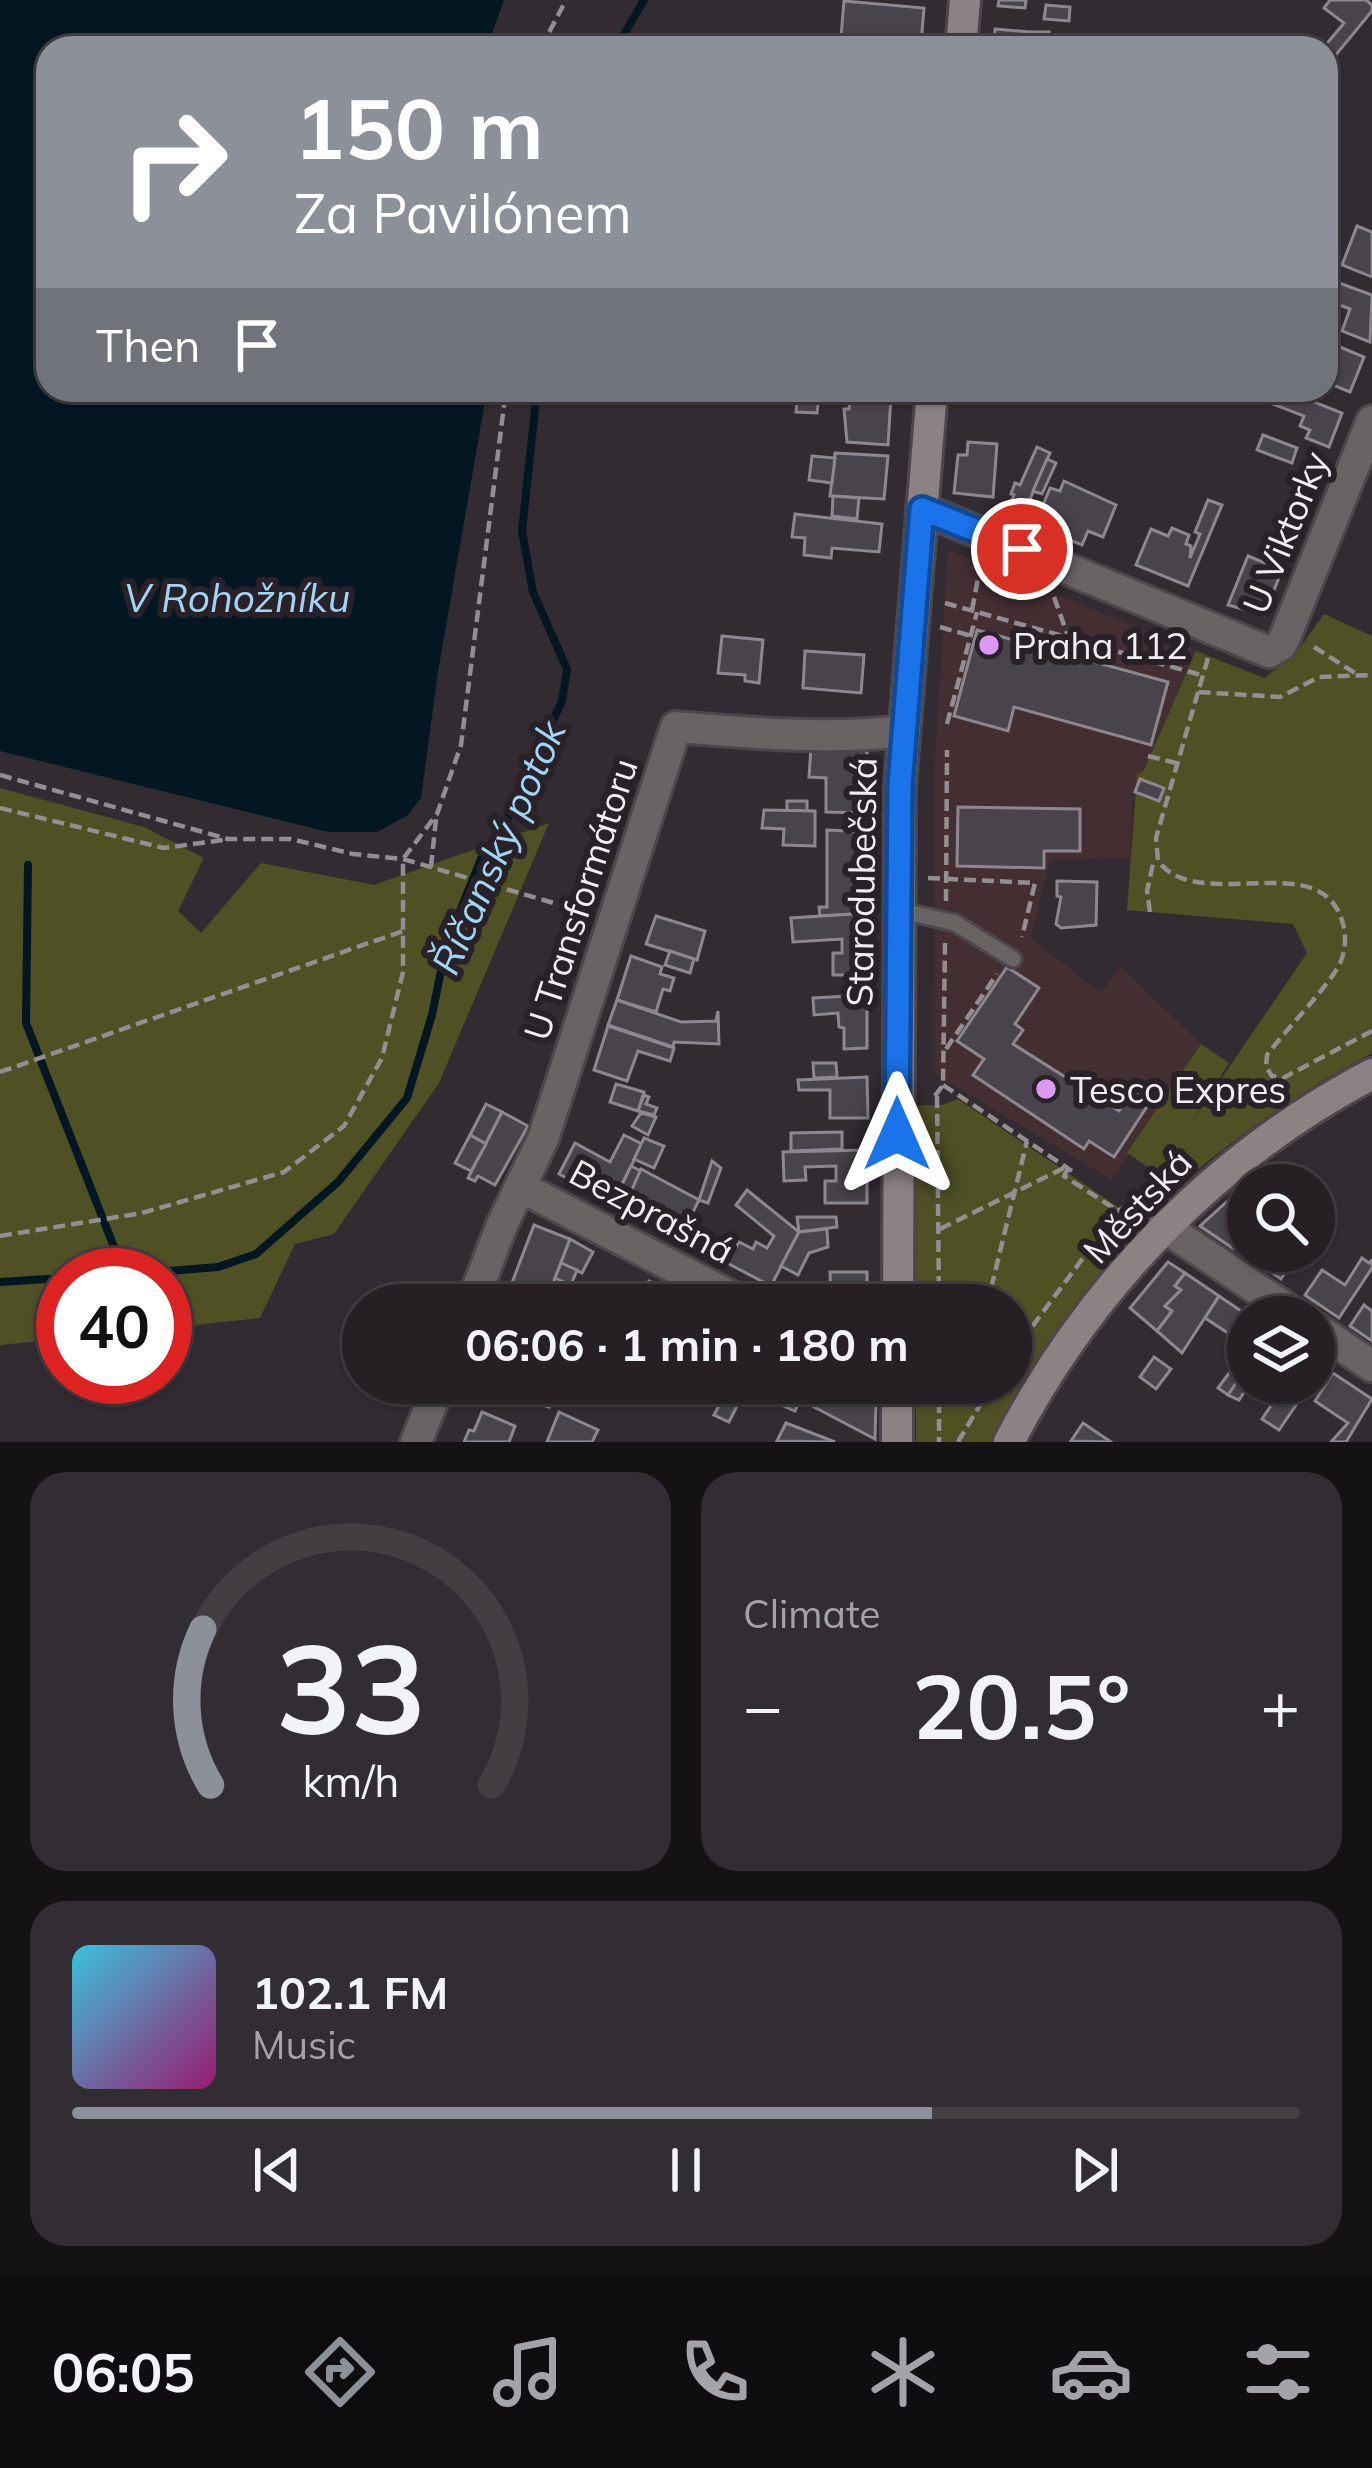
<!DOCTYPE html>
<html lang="en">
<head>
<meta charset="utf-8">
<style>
	:root { --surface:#262025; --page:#322d32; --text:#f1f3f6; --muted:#a4a3a7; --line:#423e42; --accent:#8c9099 }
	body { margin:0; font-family:Mulish,sans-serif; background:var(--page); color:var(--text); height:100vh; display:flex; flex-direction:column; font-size:45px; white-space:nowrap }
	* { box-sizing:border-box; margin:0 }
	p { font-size:39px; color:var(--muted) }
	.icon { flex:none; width:66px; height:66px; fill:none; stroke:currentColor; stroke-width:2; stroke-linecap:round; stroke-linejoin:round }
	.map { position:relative; height:1442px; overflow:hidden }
	.panel { display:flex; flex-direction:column; gap:30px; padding:30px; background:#151214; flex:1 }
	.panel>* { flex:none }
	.banner { position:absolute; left:36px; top:36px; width:1302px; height:366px; border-radius:36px; box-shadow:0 3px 9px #0004,0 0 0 3px var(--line); background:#8c9099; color:#fff; overflow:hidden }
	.controls { position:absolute; left:1227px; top:1164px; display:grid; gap:24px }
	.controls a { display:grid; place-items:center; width:108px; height:108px; border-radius:50%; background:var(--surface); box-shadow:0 3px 9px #0004,0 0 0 3px var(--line); font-size:60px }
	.speed { position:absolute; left:36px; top:1248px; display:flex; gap:24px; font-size:60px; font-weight:700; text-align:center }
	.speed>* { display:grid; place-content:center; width:156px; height:156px; border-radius:50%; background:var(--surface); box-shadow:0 3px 9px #0004,0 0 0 3px var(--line); line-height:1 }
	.speed .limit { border:18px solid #d22; background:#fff; color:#111 }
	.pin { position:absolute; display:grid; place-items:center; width:102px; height:102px; color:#fff; margin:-51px; border:6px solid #fff; border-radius:50%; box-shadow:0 3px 12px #0007 }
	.me { position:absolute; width:132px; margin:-66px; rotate:0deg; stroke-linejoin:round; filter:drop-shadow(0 0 9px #0008) }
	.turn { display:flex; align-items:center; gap:42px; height:252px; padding:0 60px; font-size:54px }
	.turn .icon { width:156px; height:156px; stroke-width:2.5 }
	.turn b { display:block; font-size:84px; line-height:102px }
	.then { display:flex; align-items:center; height:114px; padding:0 60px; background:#0003; gap:24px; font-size:45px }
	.big { font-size:90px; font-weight:700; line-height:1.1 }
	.panel .card { flex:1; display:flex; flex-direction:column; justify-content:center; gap:18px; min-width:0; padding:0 42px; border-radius:36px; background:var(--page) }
	.panel .dial { align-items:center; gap:0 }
	.dial svg { height:312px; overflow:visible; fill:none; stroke:var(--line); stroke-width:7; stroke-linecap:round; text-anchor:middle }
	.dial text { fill:var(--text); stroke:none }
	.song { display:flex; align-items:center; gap:36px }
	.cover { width:144px; height:144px; border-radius:18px; background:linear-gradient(135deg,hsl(190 70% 55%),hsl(320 70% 35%)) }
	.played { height:12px; border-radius:6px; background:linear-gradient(90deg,var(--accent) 70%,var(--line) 70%) }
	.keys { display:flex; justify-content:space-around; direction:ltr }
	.heat { display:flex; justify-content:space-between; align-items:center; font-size:66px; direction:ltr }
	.panel .tiles { flex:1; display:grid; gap:30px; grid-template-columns:1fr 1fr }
	.card:last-child { grid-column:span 2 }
	.trip { position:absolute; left:342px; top:1284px; width:690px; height:120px; border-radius:60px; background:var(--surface); box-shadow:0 3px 9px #0004,0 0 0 3px var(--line); font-weight:700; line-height:120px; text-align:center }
	.tab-bar { display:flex; height:192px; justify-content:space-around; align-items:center; background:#0f0d0f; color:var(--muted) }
	.tab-bar .icon { width:84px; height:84px }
	.tab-bar .active { color:var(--accent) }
	.tab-bar b { font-size:54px; color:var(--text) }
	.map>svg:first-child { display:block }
	.commercial { fill:#432f32 }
	.green { fill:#4f5024 }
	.water { fill:#031723 }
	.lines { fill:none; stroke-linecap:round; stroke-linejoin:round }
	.stream { stroke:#031723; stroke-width:8 }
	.building { fill:#49434b; stroke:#8d8790; stroke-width:3 }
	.lane-casing { stroke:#4d464c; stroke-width:21 }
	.street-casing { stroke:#4d464c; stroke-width:36 }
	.secondary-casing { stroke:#4d464c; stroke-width:36 }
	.path { stroke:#948e93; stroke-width:4.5; stroke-dasharray:12 6; stroke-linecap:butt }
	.lane { stroke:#696364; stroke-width:15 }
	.street { stroke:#696364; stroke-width:30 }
	.secondary { stroke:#8a8283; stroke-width:30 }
	.route-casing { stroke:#114b97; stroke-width:30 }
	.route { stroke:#1a73e8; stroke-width:21 }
	.poi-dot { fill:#dc99f4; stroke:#282127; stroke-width:4.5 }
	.labels { text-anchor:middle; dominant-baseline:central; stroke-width:12; stroke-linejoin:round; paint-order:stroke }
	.street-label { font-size:36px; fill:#f2edf2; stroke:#282127 }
	.poi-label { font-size:36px; fill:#f2edf2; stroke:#282127; text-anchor:start }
	.water-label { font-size:39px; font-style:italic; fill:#a0d5f7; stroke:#282127 }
</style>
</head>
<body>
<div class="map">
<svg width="1372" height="1442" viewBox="0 0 1372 1442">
	<rect width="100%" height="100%" fill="#322b31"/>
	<path class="commercial" d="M948 550 1196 651 1133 794 1130 858 1050 860 1031 939 1101 993 1121 967 1201 1044 1112 1180 935 1074 934 774Z"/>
	<g class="green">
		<path d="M1324 614 1372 636V1053C1294 1094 1225 1144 1160 1202L1151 1189 1157 1173 1127 1153 1201 1044 1229 1063 1191 1123 1307 953 1293 924 1127 910 1137 775 1144 770 1196 651 1264 678 1294 656Z"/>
		<path d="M0 788 144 827 204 858 178 911 201 933 261 863 374 885 549 823 439 1083 334 1234 295 1244 260 1318 165 1328V1275H63V1339L0 1345Z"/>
		<path d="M958 1099 1130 1215 1138 1228 1137 1237 996 1442H916V1383H1011V1305H915L913 1105H942Z"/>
	</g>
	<path class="water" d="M0 0H504L487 48H48V390H487L438 672 421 798 408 815 377 832H328L0 751Z"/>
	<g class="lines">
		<g class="stream">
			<path d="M616 48 644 0"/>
			<path d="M28 865 26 1023 125 1275"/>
			<path d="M120 1275 218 1267 256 1254 338 1182 407 1098 432 1015 446 946 481 859 508 818 562 701 567 669 533 592 522 531 537 390"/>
			<path d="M0 1282 63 1278"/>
		</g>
	</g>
	<g class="building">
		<path d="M999 0H1026L1025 8 998 6Z"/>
		<path d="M1330 0H1366L1372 5V11L1335 56 1324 47 1344 23 1324 8Z"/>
		<path d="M844 1 924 8 921 44 841 37Z"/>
		<path d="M1046 5 1070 7 1069 21 1044 19Z"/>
		<path d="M995 29 1031 32 1030 48H993Z"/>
		<path d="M1031 32H1049L1047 48H1030Z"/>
		<path d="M795 37 835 38V48H794Z"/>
		<path d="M1357 226 1372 232V277L1342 265Z"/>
		<path d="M1326 278 1372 295 1370 342 1342 331 1350 309 1326 300Z"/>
		<path d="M1326 317 1339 321 1330 343 1326 341Z"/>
		<path d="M1326 341 1364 357 1350 392 1326 382 1330 367 1326 365Z"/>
		<path d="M798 390H836L845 391 844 399 819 397 817 413 796 412Z"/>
		<path d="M1027 390H1046L1045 402 1026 400Z"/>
		<path d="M1273 390H1284L1342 413 1329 447 1306 438 1310 430 1300 426 1304 416 1268 402Z"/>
		<path d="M851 392 891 396 888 445 847 442 844 409H849Z"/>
		<path d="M1263 435 1297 448 1292 463 1257 450Z"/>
		<path d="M968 442 997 444 993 497 954 493 958 455H967Z"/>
		<path d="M1037 447 1050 453 1024 513 1009 507 1014 495 1011 494 1015 483 1020 485Z"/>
		<path d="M835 453 888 456 884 499 830 496Z"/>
		<path d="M812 456 835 458 832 483 809 480Z"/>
		<path d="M1047 459 1056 463 1042 494 1033 491Z"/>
		<path d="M1064 481 1116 505 1103 537 1088 531 1082 545 1044 529 1050 515 1041 510 1050 488 1060 491Z"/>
		<path d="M833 496 859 498 857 519 832 516Z"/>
		<path d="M1208 500 1222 505 1188 586 1136 565 1151 529 1168 536 1172 528 1189 535 1186 544 1191 546 1190 558 1200 534 1195 532Z"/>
		<path d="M795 514 882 524 879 552 832 548 831 558 804 555 805 538 792 537Z"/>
		<path d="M1248 556 1282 570 1264 615 1228 605Z"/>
		<path d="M977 630 1168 682 1151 745 1014 707 1008 731 954 716Z"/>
		<path d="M722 636 763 640 759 683 745 681V675L718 673Z"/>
		<path d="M805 651 864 655 861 693 803 688Z"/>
		<path d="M811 747 867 750V813L826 812V778L809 777Z"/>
		<path d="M1140 779 1164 788 1159 801 1135 792Z"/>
		<rect x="787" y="801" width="20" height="10"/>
		<path d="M958 807 1080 809V851H1044V868L957 866Z"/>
		<path d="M764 810 815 811V846L783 845 784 829 762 828Z"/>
		<path d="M827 830 867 832V886L853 885V914L820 916 819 907H827Z"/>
		<path d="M1057 881 1097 882 1096 925 1061 928 1056 924 1061 897 1057 896Z"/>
		<path d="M853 914H867L866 975H833V953H842V939L793 942 791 918Z"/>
		<path d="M656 916 705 931 697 960 646 944Z"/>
		<path d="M670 951 694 959 690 973 665 965Z"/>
		<path d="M631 956 662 967 660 974 674 978 670 991 663 989 656 1012 617 1000Z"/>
		<path d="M1007 967 1039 988 1015 1024 1023 1030 1013 1044 1119 1111 1132 1090 1150 1102 1114 1157 1089 1141 1084 1149 973 1075 984 1059 957 1041Z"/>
		<path d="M867 995V1048L844 1049V1028L839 1027 838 1013 814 1015 813 998Z"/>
		<path d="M617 1000 681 1022 716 1021 718 1011 719 1044 674 1042 673 1047 608 1025Z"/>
		<path d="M608 1026 674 1048 670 1061 638 1051 627 1081 594 1070Z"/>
		<path d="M813 1063H836L837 1077 814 1078Z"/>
		<path d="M867 1077 868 1118H830V1090H799L798 1080Z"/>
		<path d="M616 1084 644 1092 638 1111 610 1102Z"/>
		<path d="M644 1095 649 1097 646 1104 657 1108 654 1115 638 1111Z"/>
		<path d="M486 1104 502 1112 486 1144 470 1135Z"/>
		<path d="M502 1112 528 1126 495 1185 478 1176 475 1181 468 1178Z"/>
		<path d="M641 1113 656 1117 648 1135 632 1126Z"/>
		<path d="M842 1132V1149L791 1151V1133Z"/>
		<path d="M470 1135 486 1144 471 1171 455 1163Z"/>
		<path d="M624 1135 642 1144 613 1203 559 1174 575 1143 610 1162Z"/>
		<path d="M644 1138 664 1146 654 1168 634 1159Z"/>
		<path d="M867 1150V1203H825V1181H836V1166L805 1167 806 1180 784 1181 783 1152Z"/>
		<path d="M712 1161 721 1168 708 1203 699 1200Z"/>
		<path d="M631 1166 641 1171 624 1208 613 1203Z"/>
		<path d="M641 1169 699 1200 680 1238 624 1208Z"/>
		<path d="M1243 1187 1248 1192V1237L1234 1249 1200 1226Z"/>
		<path d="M747 1190 799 1232 771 1286 727 1263 739 1242 753 1249 756 1242 767 1248 774 1236 736 1205Z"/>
		<path d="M797 1217H836L837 1227 799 1232Z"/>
		<path d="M534 1225 570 1239 546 1302 510 1288Z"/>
		<path d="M827 1229 828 1247 809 1253 798 1275 781 1266 799 1232Z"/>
		<path d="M570 1239 593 1252 582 1273 561 1263Z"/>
		<path d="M1270 1251H1299L1281 1279 1260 1265Z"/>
		<path d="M1362 1258 1369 1263 1372 1260V1268L1339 1318 1305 1295 1322 1270 1345 1285Z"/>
		<path d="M1168 1262 1185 1273 1175 1286 1181 1290 1165 1306 1172 1311 1157 1331 1130 1308Z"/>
		<path d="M561 1263 577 1270 571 1285 555 1278Z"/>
		<path d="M830 1272H867V1305H806L800 1301 809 1285 831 1297Z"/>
		<path d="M1185 1273 1219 1296 1182 1353 1157 1331 1172 1311 1165 1306 1181 1290 1175 1286Z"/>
		<path d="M649 1281 692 1303 691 1305H636Z"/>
		<path d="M1219 1296 1250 1317 1248 1365 1228 1395 1218 1388 1244 1353 1227 1341 1231 1335 1205 1318Z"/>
		<path d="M1364 1305 1372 1311V1341L1350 1326Z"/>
		<path d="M1154 1357 1171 1369 1156 1389 1140 1377Z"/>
		<path d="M1247 1367 1250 1383 1239 1400 1228 1395Z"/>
		<path d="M1333 1373 1372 1399 1346 1442H1331L1348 1423 1315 1401Z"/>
		<path d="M528 1383H544L539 1399 524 1394Z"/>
		<path d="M544 1383H557L549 1407 537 1403Z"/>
		<path d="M774 1383H808L795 1411 779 1404 784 1394 771 1388Z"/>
		<path d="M827 1383H844L876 1400 875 1439 814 1407Z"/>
		<path d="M1286 1383H1311L1279 1430 1262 1419Z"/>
		<path d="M726 1392 740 1400 729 1422 714 1415Z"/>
		<path d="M482 1412 515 1426 509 1442H464L469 1430 474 1431Z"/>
		<path d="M559 1412 598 1430 592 1442H547Z"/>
		<path d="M786 1423 835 1442 777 1441Z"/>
		<path d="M1083 1423 1111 1442 1071 1441Z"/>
	</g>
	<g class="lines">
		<g class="lane-casing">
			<path id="lane" d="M898 910 955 923 1013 959"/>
		</g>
		<g class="street-casing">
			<g id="street">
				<path d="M922 509 1269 652 1281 645 1285 637 1372 421"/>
				<path d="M521 1187 747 1305"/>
				<path d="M1163 1226 1299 1317"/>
				<path d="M471 1305 502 1225 543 1139 676 727C751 733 828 740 903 731"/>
				<path d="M1314 1327 1372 1366"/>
				<path d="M416 1442 440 1383"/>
			</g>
		</g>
		<g class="secondary-casing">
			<g id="secondary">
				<path d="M961 48 965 0"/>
				<path d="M898 1305 900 786 932 390"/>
				<path d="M897 1442V1383"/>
				<path d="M1009 1442C1090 1286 1216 1156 1372 1074"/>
			</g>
		</g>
		<g class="path">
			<path d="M541 48 566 0"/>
			<path d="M1054 597 1068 636"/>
			<path d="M945 603 1201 675"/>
			<path d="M972 610 981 563"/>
			<path d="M940 627 975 637"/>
			<path d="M1314 647 1355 673"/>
			<path d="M1208 658 1198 692 1280 697 1319 677 1372 675"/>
			<path d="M1198 692 1156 838 1158 861C1200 916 1323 844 1343 924 1347 939 1345 956 1337 969 1317 999 1289 1026 1267 1055L1266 1067 1272 1076 1283 1078 1372 1031"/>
			<path d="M947 724 977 612"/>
			<path d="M1148 756 1176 763"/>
			<path d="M0 775 228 839H291L353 854 403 859 588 913"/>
			<path d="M0 808 164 848 223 840"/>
			<path d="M431 867 436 819"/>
			<path d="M928 878 1035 883 1022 937"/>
			<path d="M946 901 947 750"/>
			<path d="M1150 912 1147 891 1153 864 1157 861"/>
			<path d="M946 1049 997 974"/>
			<path d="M0 1072 406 930"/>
			<path d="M943 1085 1072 1171"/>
			<path d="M935 1096 943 1085 945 943"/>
			<path d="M937 1096 939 1305"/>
			<path d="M1068 1169 1064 1176 1118 1211 1133 1202"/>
			<path d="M940 1229 1064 1168"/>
			<path d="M0 1236 142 1213 284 1172 344 1126 382 1058 403 972V859L437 814 461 745 506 390"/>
			<path d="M987 1305 1027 1141"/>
			<path d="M1011 1355 1118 1211"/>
			<path d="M939 1383V1442"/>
			<path d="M958 1442 993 1383"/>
		</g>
		<use href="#lane" class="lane"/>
		<use href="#street" class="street"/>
		<use href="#secondary" class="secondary"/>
	</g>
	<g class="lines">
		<g class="route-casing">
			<path id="route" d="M897 1134 900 786 922 509 1022 549"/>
		</g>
		<use href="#route" class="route"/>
	</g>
	<g class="poi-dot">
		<circle cx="989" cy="645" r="12"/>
		<circle cx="1046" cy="1089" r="12"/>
	</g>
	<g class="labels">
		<g class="street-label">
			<text transform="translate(1285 532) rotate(-68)">U Viktorky</text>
			<text transform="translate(861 882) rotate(-89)">Starodubečská</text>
			<text transform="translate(580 899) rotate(-72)">U Transformátoru</text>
			<text transform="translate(1137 1206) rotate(-47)">Městská</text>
			<text transform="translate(652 1211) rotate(28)">Bezprašná</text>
		</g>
		<g class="poi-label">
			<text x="1013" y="645">Praha 112</text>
			<text x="1070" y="1089">Tesco Expres</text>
		</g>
		<g class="water-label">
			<text x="237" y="597">V Rohožníku</text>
			<text transform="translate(498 847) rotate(-66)">Říčanský potok</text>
		</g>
	</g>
</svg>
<div class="controls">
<a><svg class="icon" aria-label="search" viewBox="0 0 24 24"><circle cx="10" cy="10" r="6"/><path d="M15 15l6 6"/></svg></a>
<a><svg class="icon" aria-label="layers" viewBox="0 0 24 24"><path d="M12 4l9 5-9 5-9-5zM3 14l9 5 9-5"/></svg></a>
</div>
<div class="speed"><div class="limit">40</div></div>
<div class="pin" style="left:1022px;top:549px;background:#d93025"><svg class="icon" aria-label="arrive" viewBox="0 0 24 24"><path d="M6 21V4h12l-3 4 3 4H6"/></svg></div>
<svg class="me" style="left:897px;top:1134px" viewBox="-20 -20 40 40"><path d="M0-17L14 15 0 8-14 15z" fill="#1a73e8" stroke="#fff" stroke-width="4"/></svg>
<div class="trip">06:06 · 1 min · 180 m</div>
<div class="banner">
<div class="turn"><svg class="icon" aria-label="right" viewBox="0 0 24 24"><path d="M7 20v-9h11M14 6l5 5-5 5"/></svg><div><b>150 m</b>Za Pavilónem</div></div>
<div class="then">Then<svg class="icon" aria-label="arrive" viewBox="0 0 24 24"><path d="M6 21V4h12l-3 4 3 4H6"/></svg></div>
</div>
</div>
<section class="panel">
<div class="tiles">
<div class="card dial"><svg viewBox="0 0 100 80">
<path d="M14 69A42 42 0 1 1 86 69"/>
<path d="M14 69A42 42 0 0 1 12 29" stroke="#8c9099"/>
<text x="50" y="56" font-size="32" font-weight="700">33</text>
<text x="50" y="72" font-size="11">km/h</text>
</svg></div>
<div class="card"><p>Climate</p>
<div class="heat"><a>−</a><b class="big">20.5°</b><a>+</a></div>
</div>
<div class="card">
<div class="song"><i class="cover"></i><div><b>102.1 FM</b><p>Music</p></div></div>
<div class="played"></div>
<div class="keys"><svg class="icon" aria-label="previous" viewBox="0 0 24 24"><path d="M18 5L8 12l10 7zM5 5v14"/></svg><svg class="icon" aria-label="pause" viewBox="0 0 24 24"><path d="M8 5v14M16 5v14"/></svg><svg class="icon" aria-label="next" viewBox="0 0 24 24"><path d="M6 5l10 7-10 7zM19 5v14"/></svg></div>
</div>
</div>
</section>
<nav class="tab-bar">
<b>06:05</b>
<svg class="icon active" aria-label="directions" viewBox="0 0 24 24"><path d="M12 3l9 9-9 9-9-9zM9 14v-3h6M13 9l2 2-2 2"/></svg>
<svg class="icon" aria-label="music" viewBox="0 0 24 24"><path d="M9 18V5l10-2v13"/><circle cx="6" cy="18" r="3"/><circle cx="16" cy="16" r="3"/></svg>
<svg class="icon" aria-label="phone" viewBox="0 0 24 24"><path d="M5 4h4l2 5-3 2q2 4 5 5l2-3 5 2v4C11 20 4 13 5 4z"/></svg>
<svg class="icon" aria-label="climate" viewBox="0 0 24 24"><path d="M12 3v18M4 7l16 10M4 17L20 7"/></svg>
<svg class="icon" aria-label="car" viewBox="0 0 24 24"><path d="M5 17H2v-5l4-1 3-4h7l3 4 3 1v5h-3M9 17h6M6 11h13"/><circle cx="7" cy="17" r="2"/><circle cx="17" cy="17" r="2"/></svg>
<svg class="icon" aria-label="filters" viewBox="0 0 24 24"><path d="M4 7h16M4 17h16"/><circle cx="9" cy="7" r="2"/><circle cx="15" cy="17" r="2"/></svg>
</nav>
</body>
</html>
